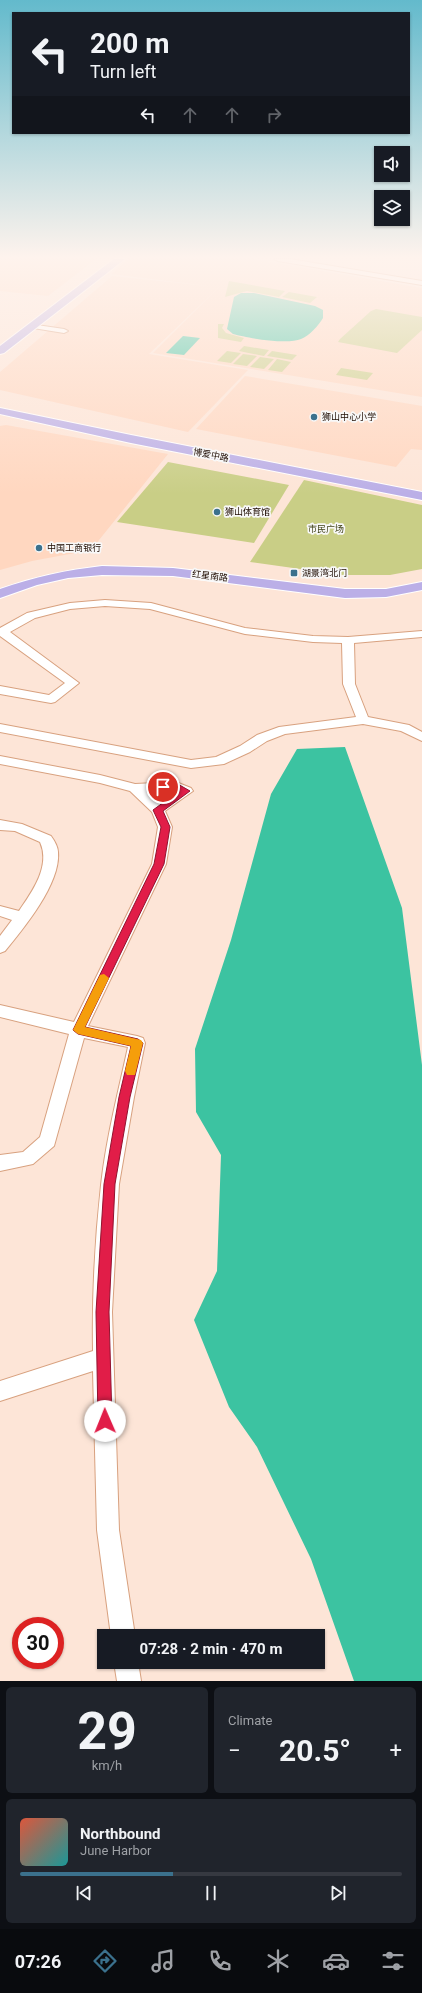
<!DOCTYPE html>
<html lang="en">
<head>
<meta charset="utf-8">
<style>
	:root { --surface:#171b24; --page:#20242c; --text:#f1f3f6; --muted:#9ea1a6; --line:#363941; --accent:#3b718d }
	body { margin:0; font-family:Roboto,"Noto Sans SC",sans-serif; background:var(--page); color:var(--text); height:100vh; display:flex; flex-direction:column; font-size:15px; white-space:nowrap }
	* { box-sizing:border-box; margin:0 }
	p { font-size:13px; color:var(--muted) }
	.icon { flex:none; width:22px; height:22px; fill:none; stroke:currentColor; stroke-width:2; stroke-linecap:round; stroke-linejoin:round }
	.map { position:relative; height:1681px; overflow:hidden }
	.side { display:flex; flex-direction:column; gap:6px; padding:6px; background:#0d0f14; flex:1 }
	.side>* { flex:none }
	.banner { position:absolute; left:12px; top:12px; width:398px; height:122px; border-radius:0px; box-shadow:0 1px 3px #0004; background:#171b24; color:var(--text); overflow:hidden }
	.controls { position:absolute; left:374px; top:146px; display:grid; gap:8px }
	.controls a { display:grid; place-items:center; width:36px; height:36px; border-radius:0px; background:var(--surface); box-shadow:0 1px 3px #0004; font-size:20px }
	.speed { position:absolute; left:12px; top:1617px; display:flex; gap:8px; font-size:20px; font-weight:700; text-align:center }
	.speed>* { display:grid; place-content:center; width:52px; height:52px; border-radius:50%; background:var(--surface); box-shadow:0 1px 3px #0004; line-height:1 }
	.speed .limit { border:6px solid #d22; background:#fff; color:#111 }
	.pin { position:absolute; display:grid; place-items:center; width:34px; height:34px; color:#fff; margin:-17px; border:2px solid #fff; border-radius:50%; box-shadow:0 1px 4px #0007 }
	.me { position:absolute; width:44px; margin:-22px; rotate:359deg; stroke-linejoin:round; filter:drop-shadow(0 0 3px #0008) }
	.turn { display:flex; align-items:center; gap:14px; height:84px; padding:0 12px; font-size:18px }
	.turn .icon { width:52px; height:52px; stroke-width:2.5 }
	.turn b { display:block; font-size:28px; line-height:34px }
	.lanes { display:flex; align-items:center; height:38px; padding:0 12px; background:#0003; justify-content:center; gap:20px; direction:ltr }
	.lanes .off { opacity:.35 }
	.big { font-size:30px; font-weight:700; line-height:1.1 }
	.side .widget { flex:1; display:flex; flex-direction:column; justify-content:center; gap:6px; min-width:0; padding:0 14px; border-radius:6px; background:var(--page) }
	.side .dial { align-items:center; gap:0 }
	.dial b { font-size:52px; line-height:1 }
	.song { display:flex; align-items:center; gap:12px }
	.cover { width:48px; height:48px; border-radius:6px; background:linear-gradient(135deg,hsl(10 70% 55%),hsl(180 70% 35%)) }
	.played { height:4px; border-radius:2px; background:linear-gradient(90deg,var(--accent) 40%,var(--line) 40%) }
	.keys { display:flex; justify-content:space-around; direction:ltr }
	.heat { display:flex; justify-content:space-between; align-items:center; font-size:22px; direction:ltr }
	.side .tiles { flex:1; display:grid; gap:6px; grid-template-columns:1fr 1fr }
	.widget:last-child { grid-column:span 2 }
	.trip { position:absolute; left:97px; top:1629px; width:228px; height:40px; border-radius:0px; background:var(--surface); box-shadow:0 1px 3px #0004; font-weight:700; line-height:40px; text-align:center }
	.dock { display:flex; height:64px; justify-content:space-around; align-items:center; background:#090b0e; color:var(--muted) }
	.dock .icon { width:28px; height:28px }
	.dock .active { color:var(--accent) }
	.dock b { font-size:18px; color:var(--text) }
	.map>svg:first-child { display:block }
	.built { fill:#ffd7c0 }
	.green { fill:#c9ce86 }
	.water { fill:#3cc3a1 }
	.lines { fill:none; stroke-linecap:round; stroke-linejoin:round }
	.minor-casing { stroke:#d8a17f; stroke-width:2 }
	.major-casing { stroke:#fff; stroke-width:2 }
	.minor { fill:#fff; fill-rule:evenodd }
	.major { fill:#bbafe7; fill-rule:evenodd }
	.route { fill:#e11d48; stroke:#92132f }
	.slow { fill:#f59e0b }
	.poi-dot { fill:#3b718d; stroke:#f8f8f8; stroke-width:1.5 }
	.labels { text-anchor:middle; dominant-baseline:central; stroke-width:3.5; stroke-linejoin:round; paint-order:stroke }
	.far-poi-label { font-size:9px; fill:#1e0b01; stroke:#f8f8f8; text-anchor:start }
	.far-street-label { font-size:9px; fill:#1e0b01; stroke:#f8f8f8 }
	.far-park-label { font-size:9px; fill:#3f4117; stroke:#f8f8f8 }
</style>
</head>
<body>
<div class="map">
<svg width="422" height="1681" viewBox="0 0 422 1681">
	<rect width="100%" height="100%" fill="#fde5d7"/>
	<g class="built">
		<path d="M0 259H96L48 296 0 291Z"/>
		<path d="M129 259H253L422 288V397L153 353 220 286 149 354 248 370 188 432 0 390V372L112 276 208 286 111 274Z"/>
		<path d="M245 376 422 406V450L411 449 396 467 196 429Z"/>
		<path d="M6 425 168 454 91 550 32 561 0 570V426Z"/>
	</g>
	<g class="green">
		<path d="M229 281 285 291 279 297 247 291 225 297Z"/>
		<path d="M289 292 317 297 310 303 282 297Z"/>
		<path d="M376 309 422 317V330L397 353 338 342 340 339 371 311Z"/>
		<path d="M218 324H224L222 328 226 333 244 338 241 342 218 338Z"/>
		<path d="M244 346 269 350 264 356 239 351Z"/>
		<path d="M227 351 241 353 231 363 217 361Z"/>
		<path d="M272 351 297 355 292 360 267 356Z"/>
		<path d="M243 354 257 356 247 366 233 364Z"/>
		<path d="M260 357 274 359 264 369 250 367Z"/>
		<path d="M277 359 291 362 282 372 268 370Z"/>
		<path d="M341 368 373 373 367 380 336 375Z"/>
		<path d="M168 462 289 485 254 543 117 522Z"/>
		<path d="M304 480 422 505V569L390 575H343L250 562Z"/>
	</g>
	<g class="water">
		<path d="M241 293H254L315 306 323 310V318C319 325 309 336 301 339 287 345 248 338 233 334L227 329 234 297Z"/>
		<path d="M183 336 200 338 184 355 166 353Z"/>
		<path d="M345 747 402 908 422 1065V1681H354L311 1559 257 1447 229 1407 194 1320 217 1271 221 1155 196 1112 195 1049 231 940 271 794 297 749Z"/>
	</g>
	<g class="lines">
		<g class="minor-casing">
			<g id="minor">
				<path d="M274 259H290L422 281V285L278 261Z"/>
				<path d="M30 324 64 329 68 331 64 333 33 328H30Z"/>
				<path d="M105 600 151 603 245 628 313 636 348 637 422 631V637L354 643 355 684 368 717 409 725 422 732V741L401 731 363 724 285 734 267 741 250 752 224 764 191 768 0 732V724L191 760 216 757 240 746 257 735 279 727 356 717 343 684 342 643 313 642 245 634 150 609 105 606 70 609 35 618 10 632 79 683 55 702 51 703 0 694V686L49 695 65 683 0 636V628L27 613 70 603Z"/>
				<path d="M0 756 100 775 135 784 176 782 191 788 193 791 165 811 172 827 166 864 88 1026 137 1036 143 1038 145 1043 134 1097 119 1184 112 1312 119 1530 135 1636H111L97 1530 93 1371 0 1401V1381L93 1351C92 1296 95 1239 101 1185 106 1139 118 1093 128 1047L84 1038 54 1146 33 1164 0 1171V1155L23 1152 40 1137 69 1034 0 1017V1005L74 1022 152 864 158 827 152 812 130 791 100 783 0 764ZM174 790 176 791 159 803 147 792Z"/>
				<path d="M0 820 22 824 51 836C54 840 58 847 58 852 61 883 24 928 5 951L0 953V936L12 920 0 916V906L19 911C32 892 51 866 40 842L15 831 0 830Z"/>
				<path d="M114 1662H138L141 1681H117Z"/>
			</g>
		</g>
		<g class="major-casing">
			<g id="major">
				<path d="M114 259H125L4 353 0 354V346Z"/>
				<path d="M0 408 131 435 422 492V500L131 443 0 414Z"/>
				<path d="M102 566 173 568 345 589H386L422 582V590L386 597 345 598 173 576 102 575 68 578 37 585 0 598V589C34 577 67 570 102 566Z"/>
			</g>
		</g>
		<use href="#minor" class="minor"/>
		<use href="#major" class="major"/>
	</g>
	<linearGradient id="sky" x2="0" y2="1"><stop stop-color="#63bacc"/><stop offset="0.52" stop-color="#fef3ed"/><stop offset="1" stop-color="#fef3ed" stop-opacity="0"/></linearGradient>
	<rect width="422" height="494" fill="url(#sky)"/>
	<path class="route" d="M176 783 190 791 163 811 170 827 164 864 85 1027 138 1039 143 1043 130 1097 115 1184 109 1312 112 1421 110 1425 105 1427 100 1425 98 1421 96 1312 104 1184 119 1097 131 1046 78 1034 73 1030 154 864 161 827 153 810 179 791C173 788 163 792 158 787L163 784Z"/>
	<path class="slow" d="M104 974 109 978 85 1027 141 1040 143 1043 135 1075H127L125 1071 131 1046 78 1034 73 1030 100 975Z"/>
	<g class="poi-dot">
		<circle cx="314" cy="417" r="4"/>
		<circle cx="217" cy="512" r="4"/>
		<circle cx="39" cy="548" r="4"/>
		<rect x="290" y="569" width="8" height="8" rx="2"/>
	</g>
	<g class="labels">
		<g class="far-poi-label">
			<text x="322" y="417">狮山中心小学</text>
			<text x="225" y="512">狮山体育馆</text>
			<text x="47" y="548">中国工商银行</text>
			<text x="302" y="573">湖景湾北门</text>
		</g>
		<g class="far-street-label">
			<text transform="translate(211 455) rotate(11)">博爱中路</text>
			<text transform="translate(210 576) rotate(7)">红星南路</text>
		</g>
		<g class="far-park-label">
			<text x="326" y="529">市民广场</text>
		</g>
	</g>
</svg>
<div class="controls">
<a><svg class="icon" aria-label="sound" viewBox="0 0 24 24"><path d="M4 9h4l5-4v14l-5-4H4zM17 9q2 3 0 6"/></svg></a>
<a><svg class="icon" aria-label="layers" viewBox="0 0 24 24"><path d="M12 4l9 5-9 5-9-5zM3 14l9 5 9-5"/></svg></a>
</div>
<div class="speed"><div class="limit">30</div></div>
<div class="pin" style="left:163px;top:787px;background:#d93025"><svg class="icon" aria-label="arrive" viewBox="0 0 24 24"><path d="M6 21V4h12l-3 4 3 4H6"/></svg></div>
<svg class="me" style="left:105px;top:1421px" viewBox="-20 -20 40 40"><circle r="19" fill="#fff"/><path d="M0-13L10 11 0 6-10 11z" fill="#e11d48"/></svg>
<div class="trip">07:28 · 2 min · 470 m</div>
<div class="banner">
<div class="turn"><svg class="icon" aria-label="left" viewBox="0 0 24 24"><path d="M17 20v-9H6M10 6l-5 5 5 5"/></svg><div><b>200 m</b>Turn left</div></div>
<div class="lanes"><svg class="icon" aria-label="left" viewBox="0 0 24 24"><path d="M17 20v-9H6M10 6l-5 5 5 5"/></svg><svg class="icon off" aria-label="ahead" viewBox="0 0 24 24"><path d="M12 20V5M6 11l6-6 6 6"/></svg><svg class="icon off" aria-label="ahead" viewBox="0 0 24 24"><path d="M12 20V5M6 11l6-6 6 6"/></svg><svg class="icon off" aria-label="right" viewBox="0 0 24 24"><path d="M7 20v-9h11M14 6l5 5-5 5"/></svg></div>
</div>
</div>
<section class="side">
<div class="tiles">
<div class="widget dial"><b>29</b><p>km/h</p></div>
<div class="widget"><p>Climate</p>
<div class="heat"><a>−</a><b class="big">20.5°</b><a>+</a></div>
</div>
<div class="widget">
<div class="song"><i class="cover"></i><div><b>Northbound</b><p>June Harbor</p></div></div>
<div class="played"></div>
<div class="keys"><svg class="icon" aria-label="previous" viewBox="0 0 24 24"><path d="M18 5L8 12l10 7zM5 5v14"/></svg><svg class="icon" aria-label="pause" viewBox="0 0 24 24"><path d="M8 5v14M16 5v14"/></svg><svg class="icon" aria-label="next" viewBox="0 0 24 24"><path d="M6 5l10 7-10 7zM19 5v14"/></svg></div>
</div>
</div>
</section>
<nav class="dock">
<b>07:26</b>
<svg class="icon active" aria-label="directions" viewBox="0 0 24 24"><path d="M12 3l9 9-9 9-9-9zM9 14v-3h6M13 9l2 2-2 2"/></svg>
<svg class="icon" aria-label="music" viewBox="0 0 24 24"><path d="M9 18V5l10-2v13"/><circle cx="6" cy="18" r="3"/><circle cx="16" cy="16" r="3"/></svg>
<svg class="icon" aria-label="phone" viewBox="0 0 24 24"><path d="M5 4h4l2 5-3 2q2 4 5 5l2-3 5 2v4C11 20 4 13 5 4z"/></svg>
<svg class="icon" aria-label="climate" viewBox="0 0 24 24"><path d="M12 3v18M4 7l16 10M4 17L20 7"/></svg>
<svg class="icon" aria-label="car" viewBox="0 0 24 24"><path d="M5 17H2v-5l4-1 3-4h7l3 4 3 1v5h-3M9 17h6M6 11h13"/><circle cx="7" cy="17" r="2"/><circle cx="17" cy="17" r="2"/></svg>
<svg class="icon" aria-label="filters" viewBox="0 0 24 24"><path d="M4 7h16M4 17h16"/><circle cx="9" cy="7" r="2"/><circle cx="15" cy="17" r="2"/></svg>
</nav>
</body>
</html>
